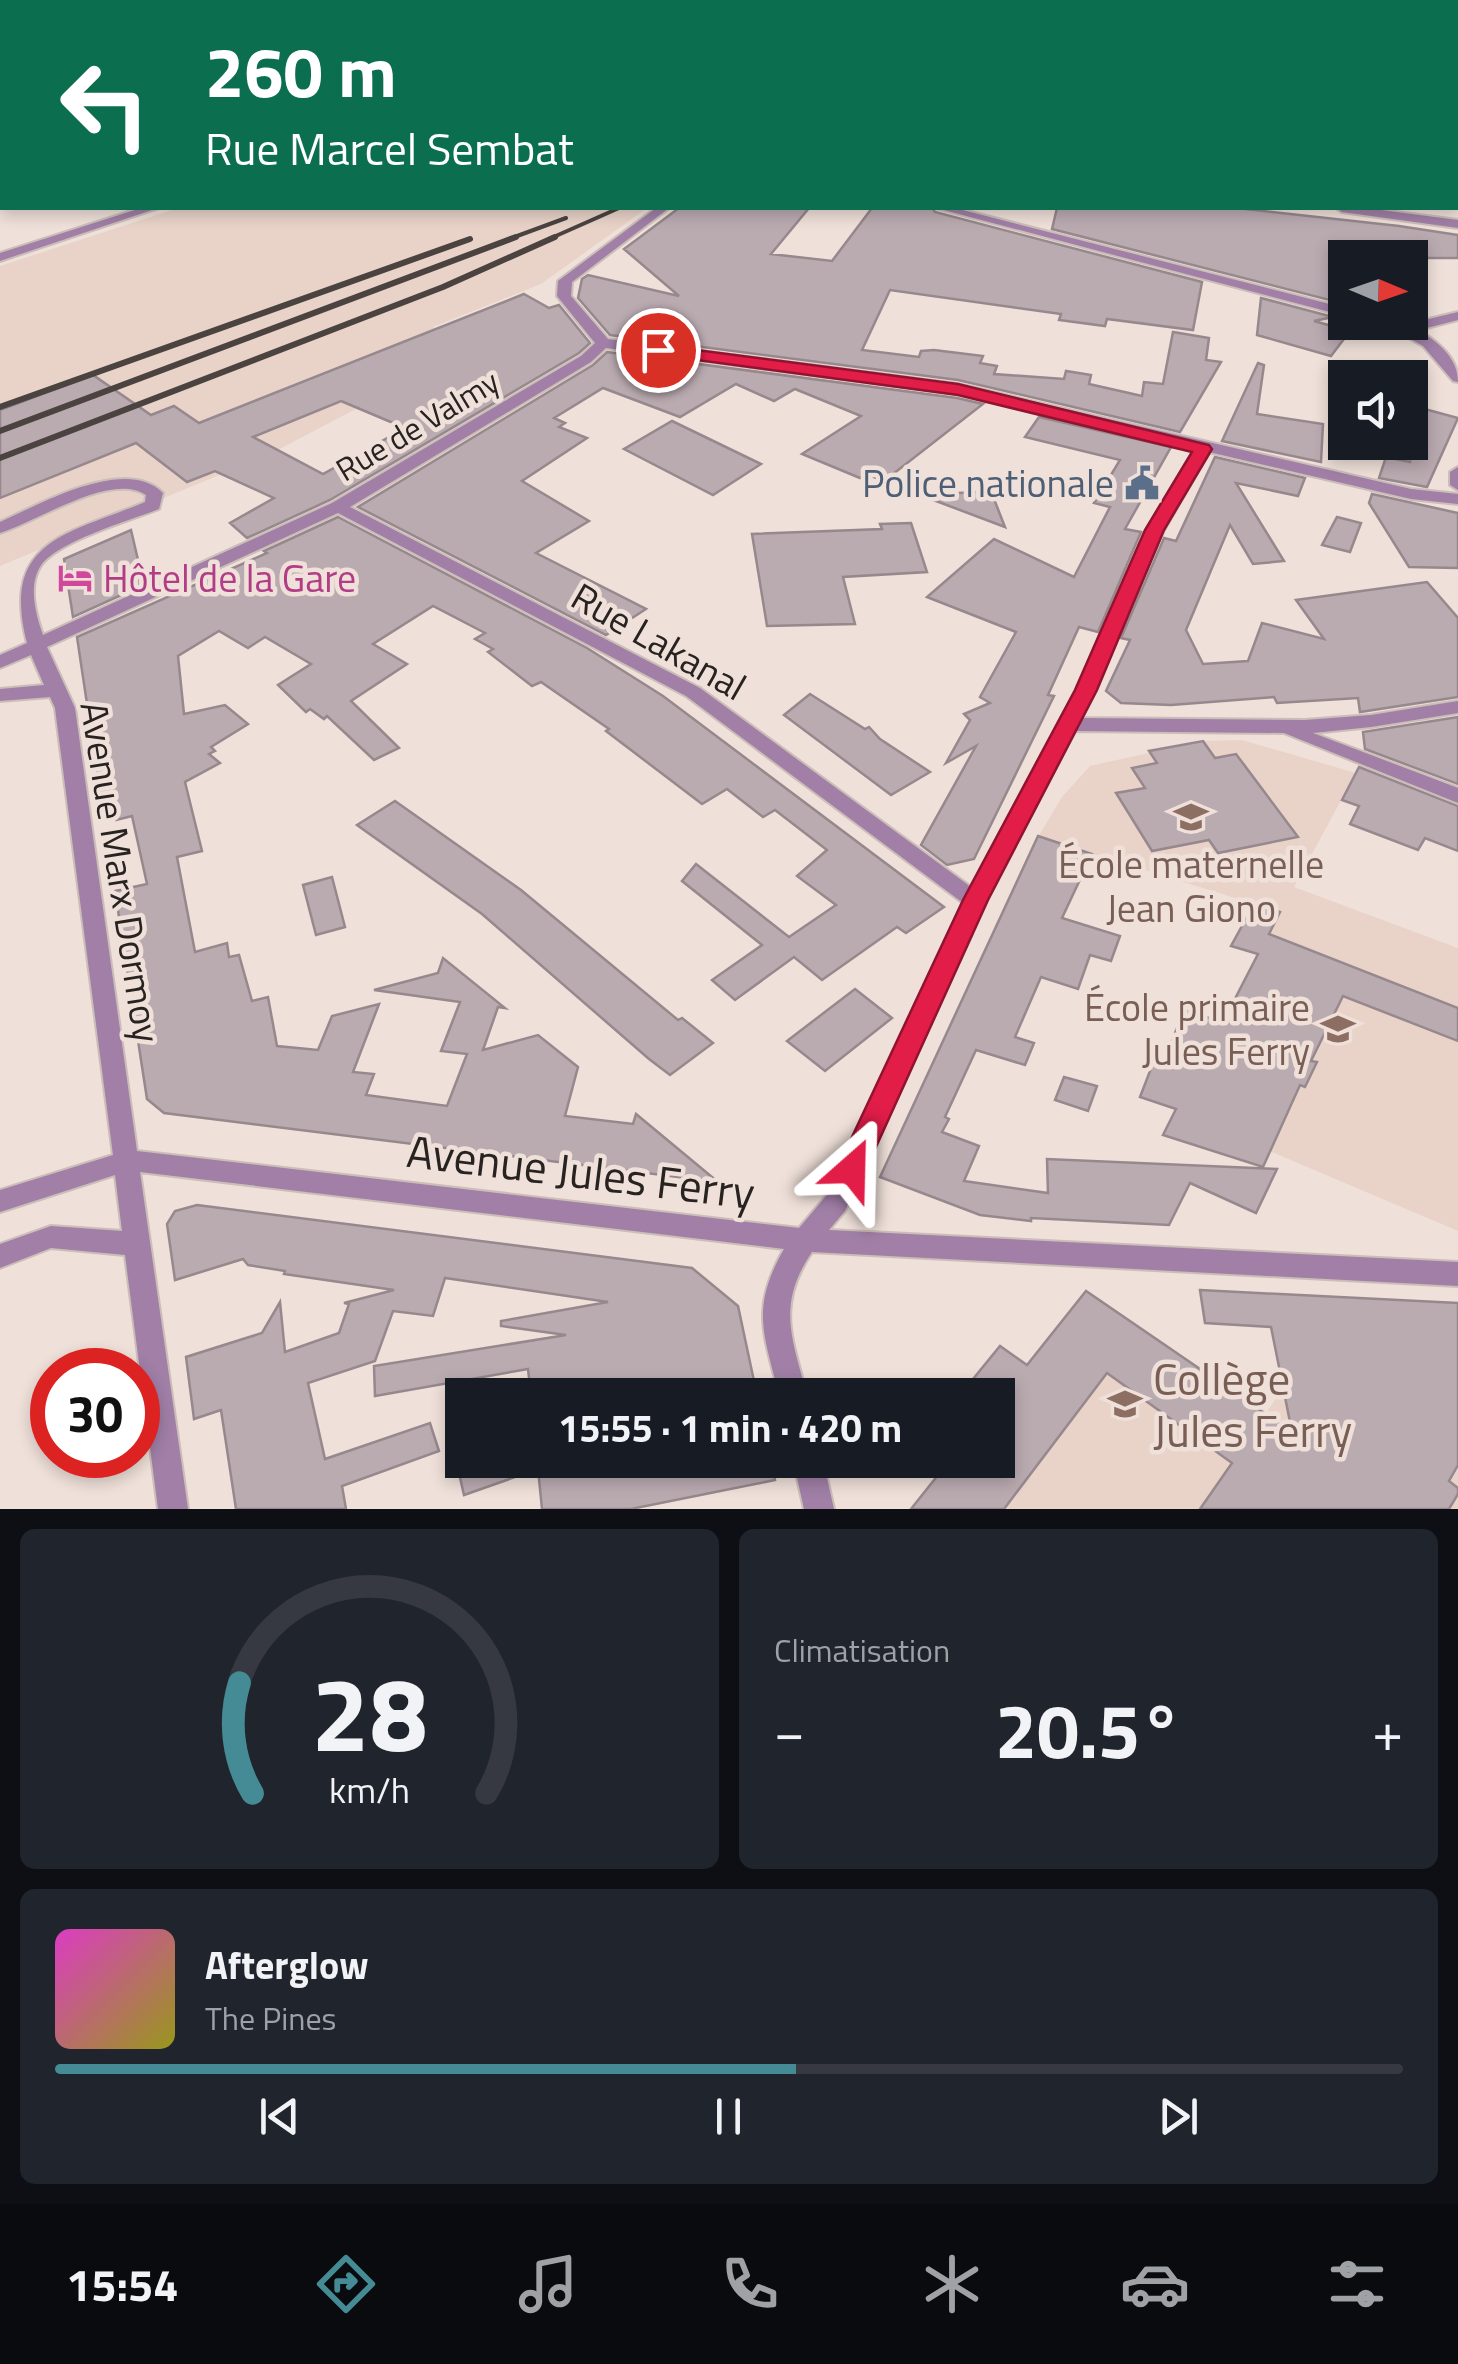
<!DOCTYPE html>
<html lang="fr">
<head>
<meta charset="utf-8">
<style>
	:root { --surface:#171b24; --page:#20242c; --text:#f1f3f6; --muted:#9ea1a6; --line:#363941; --accent:#458b95 }
	body { margin:0; font-family:"Titillium Web",sans-serif; background:var(--page); color:var(--text); height:100vh; display:flex; flex-direction:column; font-size:38px; white-space:nowrap }
	* { box-sizing:border-box; margin:0 }
	p { font-size:32px; color:var(--muted) }
	.icon { flex:none; width:55px; height:55px; fill:none; stroke:currentColor; stroke-width:2; stroke-linecap:round; stroke-linejoin:round }
	.map { position:relative; height:1509px; overflow:hidden }
	.side { display:flex; flex-direction:column; gap:20px; padding:20px; background:#0d0f14; flex:1 }
	.side>* { flex:none }
	.guide { position:absolute; left:0px; top:0px; width:1460px; height:210px; box-shadow:0 5px 15px #0003; background:#0b6e4f; color:#fff; overflow:hidden }
	.needle { width:65px; rotate:92deg }
	.buttons { position:absolute; left:1328px; top:240px; display:grid; gap:20px }
	.buttons a { display:grid; place-items:center; width:100px; height:100px; border-radius:0px; background:var(--surface); box-shadow:0 5px 15px #0003; font-size:50px }
	.speed { position:absolute; left:30px; top:1348px; display:flex; gap:20px; font-size:50px; font-weight:700; text-align:center }
	.speed>* { display:grid; place-content:center; width:130px; height:130px; border-radius:50%; background:var(--surface); box-shadow:0 5px 15px #0003; line-height:1 }
	.speed .limit { border:15px solid #d22; background:#fff; color:#111 }
	.pin { position:absolute; display:grid; place-items:center; width:85px; height:85px; color:#fff; margin:-42px; border:5px solid #fff; border-radius:50%; box-shadow:0 2px 10px #0007 }
	.me { position:absolute; width:110px; margin:-55px; rotate:25deg; stroke-linejoin:round; filter:drop-shadow(0 0 8px #0008) }
	.turn { display:flex; align-items:center; gap:35px; height:210px; padding:0 40px; font-size:45px }
	.turn .icon { width:130px; height:130px; stroke-width:2.5 }
	.turn b { display:block; font-size:70px; line-height:85px }
	.big { font-size:75px; font-weight:700; line-height:1.1 }
	.side .widget { flex:1; display:flex; flex-direction:column; justify-content:center; gap:15px; min-width:0; padding:0 35px; border-radius:15px; background:var(--page) }
	.side .dial { align-items:center; gap:0 }
	.dial svg { height:260px; overflow:visible; fill:none; stroke:var(--line); stroke-width:7; stroke-linecap:round; text-anchor:middle }
	.dial text { fill:var(--text); stroke:none }
	.song { display:flex; align-items:center; gap:30px }
	.cover { width:120px; height:120px; border-radius:15px; background:linear-gradient(135deg,hsl(310 70% 55%),hsl(60 70% 35%)) }
	.played { height:10px; border-radius:5px; background:linear-gradient(90deg,var(--accent) 55%,var(--line) 55%) }
	.keys { display:flex; justify-content:space-around; direction:ltr }
	.heat { display:flex; justify-content:space-between; align-items:center; font-size:55px; direction:ltr }
	.side .tiles { flex:1; display:grid; gap:20px; grid-template-columns:1fr 1fr }
	.widget:last-child { grid-column:span 2 }
	.trip { position:absolute; left:445px; top:1378px; width:570px; height:100px; border-radius:0px; background:var(--surface); box-shadow:0 5px 15px #0003; font-weight:700; line-height:100px; text-align:center }
	.tab-bar { display:flex; height:160px; justify-content:space-around; align-items:center; background:#090b0e; color:var(--muted) }
	.tab-bar .icon { width:70px; height:70px }
	.tab-bar .current { color:var(--accent) }
	.tab-bar b { font-size:45px; color:var(--text) }
	.map>svg:first-child { display:block }
	.built { fill:#e9d3c9 }
	.building { fill:#baabb1; stroke:#96888d; stroke-width:2.5; fill-rule:evenodd }
	.lines { fill:none; stroke-linecap:round; stroke-linejoin:round }
	.street-casing { stroke:#cbbeb8; stroke-width:4 }
	.street { fill:#a17fa7; fill-rule:evenodd }
	.rail-far1 { stroke:#4a4340; stroke-width:4 }
	.rail { stroke:#4a4340; stroke-width:6 }
	.route { fill:#e11d48; stroke:#92132f; stroke-width:2.5 }
	.labels { text-anchor:middle; dominant-baseline:central; stroke-width:9; stroke-linejoin:round; paint-order:stroke }
	.far-street-label { font-size:32px; fill:#282320; stroke:#efe0d9 }
	.service-label { font-size:38px; fill:#4e5e75; stroke:#efe0d9; text-anchor:end }
	.hotel-label { font-size:38px; fill:#b23c85; stroke:#efe0d9; text-anchor:start }
	.street-label { font-size:38px; fill:#282320; stroke:#efe0d9 }
	.education-label { font-size:38px; fill:#785e54; stroke:#efe0d9 }
	.near-street-label { font-size:45px; fill:#282320; stroke:#efe0d9 }
	.near-education-label { font-size:45px; fill:#785e54; stroke:#efe0d9; text-anchor:start }
</style>
</head>
<body>
<div class="map">
<svg width="1458" height="1509" viewBox="0 0 1458 1509">
	<rect width="100%" height="100%" fill="#efe0d9"/>
	<g class="built">
		<path d="M178 208H647L541 284 433 327 455 357 270 454 0 566V266Z"/>
		<path d="M1242 740 1356 773 1294 887 1458 948V1231L1175 1111 1280 912 1038 837 1062 797 1090 766 1203 741Z"/>
		<path d="M1086 1291 1266 1413 1287 1382 1281 1377 1265 1293 1458 1303V1509H911L943 1468 933 1460H998V1395H960L1000 1346 1027 1365Z"/>
	</g>
	<g class="building">
		<path d="M679 208H809L771 254 832 261 872 208H932L935 212 1202 282 1193 330 1107 319 1105 326 1059 320 1061 314 890 290 862 350 919 357 921 351 934 350 983 356 980 363 997 366 994 374 1064 379 1066 371 1091 375 1089 384 1142 396 1144 382 1163 384 1173 332 1209 338 1206 360 1221 362 1180 432 958 380 610 335 578 298 582 279 588 275 679 296 624 249Z"/>
		<path d="M1057 208H1237L1399 226 1458 235V258H1345V304L1052 229Z"/>
		<path d="M524 294 549 308 559 305 590 343 579 353 330 500 247 538 230 523 274 498 215 471 187 482 136 443 0 498V410L93 375 151 415 174 406 199 423ZM341 401 405 428 323 474 253 437Z"/>
		<path d="M1261 298 1333 317 1314 321 1350 331 1331 356 1257 335Z"/>
		<path d="M607 352 957 398 983 404 884 481 866 474 860 478 802 454 861 416 795 389 774 401 736 384 680 417 603 388 554 418 565 423 559 427 587 438 522 481 589 521 536 553 646 609 606 635 358 507 593 365Z"/>
		<path d="M1258 363 1264 365 1257 414 1323 424 1321 462 1222 441Z"/>
		<path d="M1410 405 1458 418 1427 487 1379 478 1386 457 1410 462Z"/>
		<path d="M1039 417 1171 447 1125 529 1141 532 1098 632 1079 627 1048 695 1054 696 974 859 947 865 921 845 976 746 946 763 970 720 964 714 990 703 980 697 1016 632 927 597 994 539 1074 577 1110 507 1094 503 1120 460 1025 437Z"/>
		<path d="M672 421 761 464 713 495 624 449Z"/>
		<path d="M1215 457 1305 478 1298 496 1236 483 1284 561 1253 564 1230 525 1186 630 1203 664 1248 661 1262 623 1324 639 1296 600 1427 582 1458 618V697L1360 712 1358 698 1277 703 1274 697 1171 705 1121 703 1106 691 1130 640 1121 638 1164 538 1176 541Z"/>
		<path d="M977 492 992 494 1005 527 920 495Z"/>
		<path d="M1372 494 1458 513V568L1409 567 1369 503Z"/>
		<path d="M338 517 587 648 663 696 944 907 906 933 897 927 822 980 794 957 735 1000 712 980 762 945 682 881 696 864 789 937 836 905 797 876 827 850 775 810 763 817 727 789 702 804 606 731 609 729 541 682 532 686 488 652 493 649 475 639 485 633 433 606 373 644 407 664 351 701 399 748 374 760 327 716 324 719 310 709 306 712 278 685 311 664 265 637 248 648 219 631 178 656 184 714 225 705 248 724 211 747 215 751 209 754 220 763 185 782 202 851 177 857 195 952 227 943 229 957 239 955 252 1001 268 997 277 1046 318 1050 332 1016 379 1004 353 1072 374 1074 366 1095 447 1106 467 1054 441 1051 460 1002 374 990 438 973 443 958 505 1008 498 1007 483 1050 538 1035 578 1067 565 1116 633 1124 636 1114 718 1182 164 1113 147 1099 115 891 147 884 132 816 116 820 113 804H102L77 637 267 553 264 551Z"/>
		<path d="M1337 517 1361 523 1350 552 1322 545Z"/>
		<path d="M911 523 927 572 843 577 855 624 767 626 752 534 882 529 880 524Z"/>
		<path d="M131 530 142 577 150 582 73 617 64 559Z"/>
		<path d="M810 694 865 729 869 727 880 739 930 772 891 795 784 715Z"/>
		<path d="M1458 717V784L1365 749 1363 732Z"/>
		<path d="M1203 741 1215 758 1236 754 1298 837 1218 853 1209 840 1152 851 1116 793 1145 788 1132 768 1157 763 1149 751Z"/>
		<path d="M1359 767 1458 806V851L1425 838 1418 850 1350 824 1359 806 1342 800Z"/>
		<path d="M395 801 521 890 678 1020 682 1018 713 1043 670 1075 649 1059 482 914 357 825Z"/>
		<path d="M1038 836 1092 854 1062 918 1120 936 1111 961 1090 955 1078 989 1041 977 1015 1037 1034 1043 1025 1065 976 1050 945 1117 949 1119 942 1132 979 1146 964 1181 1048 1193 1047 1159 1277 1169 1256 1213 1190 1183 1169 1225 1031 1218V1221L980 1215 880 1177Z"/>
		<path d="M332 877 345 927 316 935 303 885Z"/>
		<path d="M1254 904 1280 912 1269 934 1458 1008V1041L1343 996 1311 1061 1317 1062 1305 1087 1300 1085 1263 1167 1163 1135 1176 1109 1140 1097 1155 1058 1164 1061 1184 1010 1223 1022 1258 954 1231 946Z"/>
		<path d="M855 989 892 1018 825 1071 787 1041Z"/>
		<path d="M1064 1077 1097 1086 1088 1111 1055 1100Z"/>
		<path d="M197 1205 692 1268 738 1306 757 1395H531L528 1369 375 1396 374 1366 566 1335 501 1326V1321L608 1302 445 1278 433 1316 393 1311 375 1361 308 1383 325 1459 430 1423 439 1451 342 1486 346 1509H236L221 1410 194 1419 186 1357 262 1333 280 1302 285 1352 339 1333 349 1304 344 1303 394 1290 284 1274 285 1271 248 1265 243 1259 175 1280 167 1224 175 1211Z"/>
		<path d="M1200 1290 1458 1303V1465L1449 1481 1458 1488V1494L1449 1509H1200L1232 1463 1107 1373 1004 1509H911L950 1460H998V1395H960L1000 1346 1027 1365 1086 1291 1292 1432 1271 1327 1205 1323Z"/>
		<path d="M456 1460H771L775 1480 631 1509H542L538 1469 464 1495Z"/>
	</g>
	<g class="lines">
		<g class="street-casing">
			<g id="street">
				<path d="M0 0H24L0 4Z"/>
				<path d="M505 0H529L530 2H508Z"/>
				<rect x="0" y="52" width="2" height="6"/>
				<path d="M141 208H158L0 261V253Z"/>
				<path d="M656 208H669L572 282 571 296 608 339 958 384 1411 489 1458 494V504L1411 499 1209 452 1164 530 1082 718 1305 720 1371 715 1458 701V713L1371 727 1313 733 1458 788V803L1284 733 1075 731 986 901 845 1211 829 1230 1458 1262V1286L812 1252C776 1305 792 1338 807 1395H779C764 1333 750 1309 784 1249L140 1172 188 1509H158L125 1255 51 1248 0 1268V1244L51 1226 122 1231 115 1175 0 1212V1190L113 1155 55 708 50 697 0 701V689L44 685 31 655 0 668V655L27 643C0 539 69 534 145 502L146 495C111 471 37 522 0 533V522C40 504 126 455 163 493L159 509C131 520 55 542 40 567 28 587 36 615 43 635L332 503 581 356 595 343 557 296 558 281ZM606 348 958 394 1195 449 1146 530 1076 691 971 887 700 688 350 507 591 362ZM338 513 686 696 963 903 826 1196 799 1228 137 1151 75 708 47 647Z"/>
				<path d="M936 208H955L1345 308V316Z"/>
				<path d="M1336 208H1366L1458 220V228L1342 212Z"/>
				<path d="M1458 312V320L1419 330C1439 343 1458 358 1458 382L1453 381 1423 346 1380 322 1408 324Z"/>
				<path d="M1458 467V490L1450 485V472Z"/>
				<path d="M793 1460H823L834 1509H804Z"/>
			</g>
		</g>
		<use href="#street" class="street"/>
		<g class="rail-far1">
			<path d="M1124 2 1132 0"/>
			<path d="M1160 2 1168 0"/>
			<path d="M509 239 566 218"/>
			<path d="M549 239 619 208"/>
		</g>
		<g class="rail">
			<path d="M0 407 470 239"/>
			<path d="M0 431 516 237"/>
			<path d="M0 458 443 287 555 237"/>
		</g>
	</g>
	<path class="route" d="M658 345 958 384 1209 445 1212 449 1164 530 1097 690 988 900 866 1169 862 1178 852 1181 841 1178 837 1169 963 900 1075 690 1145 530 1192 452 958 395 652 354V346Z"/>
	<defs>
		<g id="civic-bare" transform="scale(2.7)"><path d="M-.6-6.5H3V-4.5H.6V-3L4-1V1h2V6H-6V1h2V-1L-.6-3ZM-1.2 2.5V6h2.4V2.5Z" fill="#5c6f8a" stroke="#efe0d9" stroke-width="2.5" paint-order="stroke"/></g>
		<g id="hotel-bare" transform="scale(2.7)"><path d="M-6-4.5h1.5V1H6V5H4.5V3h-9V5H-6ZM-4 0a1.8 1.8 0 1 1 3.6 0ZM.5 0V-2.5h3Q6-2.5 6 0Z" fill="#d1479c" stroke="#efe0d9" stroke-width="2.5" paint-order="stroke"/></g>
		<g id="school-bare" transform="scale(2.7)"><path d="M0-5L7-2L0 1L-7-2ZM-4 1L0 2.5L4 1V4Q0 6-4 4Z" fill="#8d6e63" stroke="#efe0d9" stroke-width="2.5" paint-order="stroke"/></g>
	</defs>
	<g fill-rule="evenodd">
		<use href="#civic-bare" x="1142" y="483"/>
		<use href="#hotel-bare" x="75" y="578"/>
		<use href="#school-bare" x="1191" y="817"/>
		<use href="#school-bare" x="1338" y="1029"/>
		<use href="#school-bare" x="1125" y="1404"/>
	</g>
	<g class="labels">
		<g class="far-street-label">
			<text transform="translate(417 425) rotate(-31)">Rue de Valmy</text>
		</g>
		<g class="service-label">
			<text x="1114" y="483">Police nationale</text>
		</g>
		<g class="hotel-label">
			<text x="103" y="578">Hôtel de la Gare</text>
		</g>
		<g class="street-label">
			<text transform="translate(659 641) rotate(30)">Rue Lakanal</text>
			<text transform="translate(121 872) rotate(81)">Avenue Marx Dormoy</text>
		</g>
		<g class="education-label">
			<text x="1191" y="864">École maternelle<tspan x="1191" dy="44">Jean Giono</tspan></text>
			<text x="1310" y="1007" text-anchor="end">École primaire<tspan x="1310" dy="44">Jules Ferry</tspan></text>
		</g>
		<g class="near-street-label">
			<text transform="translate(581 1171) rotate(7)">Avenue Jules Ferry</text>
		</g>
		<g class="near-education-label">
			<text x="1153" y="1378">Collège<tspan x="1153" dy="52">Jules Ferry</tspan></text>
		</g>
	</g>
</svg>
<div class="buttons">
<a><svg class="needle" viewBox="-14 -14 28 28"><path d="M0-13l5 13h-10z" fill="#e53935"/><path d="M0 13l5-13h-10z" fill="#9ea1a6"/></svg></a>
<a><svg class="icon" aria-label="sound" viewBox="0 0 24 24"><path d="M4 9h4l5-4v14l-5-4H4zM17 9q2 3 0 6"/></svg></a>
</div>
<div class="speed"><div class="limit">30</div></div>
<div class="pin" style="left:658px;top:350px;background:#d93025"><svg class="icon" aria-label="arrive" viewBox="0 0 24 24"><path d="M6 21V4h12l-3 4 3 4H6"/></svg></div>
<svg class="me" style="left:852px;top:1169px" viewBox="-20 -20 40 40"><path d="M0-17L14 15 0 8-14 15z" fill="#e11d48" stroke="#fff" stroke-width="4"/></svg>
<div class="trip">15:55 · 1 min · 420 m</div>
<div class="guide">
<div class="turn"><svg class="icon" aria-label="left" viewBox="0 0 24 24"><path d="M17 20v-9H6M10 6l-5 5 5 5"/></svg><div><b>260 m</b>Rue Marcel Sembat</div></div>
</div>
</div>
<section class="side">
<div class="tiles">
<div class="widget dial"><svg viewBox="0 0 100 80">
<path d="M14 69A42 42 0 1 1 86 69"/>
<path d="M14 69A42 42 0 0 1 10 35" stroke="#458b95"/>
<text x="50" y="56" font-size="32" font-weight="700">28</text>
<text x="50" y="72" font-size="11">km/h</text>
</svg></div>
<div class="widget"><p>Climatisation</p>
<div class="heat"><a>−</a><b class="big">20.5°</b><a>+</a></div>
</div>
<div class="widget">
<div class="song"><i class="cover"></i><div><b>Afterglow</b><p>The Pines</p></div></div>
<div class="played"></div>
<div class="keys"><svg class="icon" aria-label="previous" viewBox="0 0 24 24"><path d="M18 5L8 12l10 7zM5 5v14"/></svg><svg class="icon" aria-label="pause" viewBox="0 0 24 24"><path d="M8 5v14M16 5v14"/></svg><svg class="icon" aria-label="next" viewBox="0 0 24 24"><path d="M6 5l10 7-10 7zM19 5v14"/></svg></div>
</div>
</div>
</section>
<nav class="tab-bar">
<b>15:54</b>
<svg class="icon current" aria-label="directions" viewBox="0 0 24 24"><path d="M12 3l9 9-9 9-9-9zM9 14v-3h6M13 9l2 2-2 2"/></svg>
<svg class="icon" aria-label="music" viewBox="0 0 24 24"><path d="M9 18V5l10-2v13"/><circle cx="6" cy="18" r="3"/><circle cx="16" cy="16" r="3"/></svg>
<svg class="icon" aria-label="phone" viewBox="0 0 24 24"><path d="M5 4h4l2 5-3 2q2 4 5 5l2-3 5 2v4C11 20 4 13 5 4z"/></svg>
<svg class="icon" aria-label="climate" viewBox="0 0 24 24"><path d="M12 3v18M4 7l16 10M4 17L20 7"/></svg>
<svg class="icon" aria-label="car" viewBox="0 0 24 24"><path d="M5 17H2v-5l4-1 3-4h7l3 4 3 1v5h-3M9 17h6M6 11h13"/><circle cx="7" cy="17" r="2"/><circle cx="17" cy="17" r="2"/></svg>
<svg class="icon" aria-label="filters" viewBox="0 0 24 24"><path d="M4 7h16M4 17h16"/><circle cx="9" cy="7" r="2"/><circle cx="15" cy="17" r="2"/></svg>
</nav>
</body>
</html>
